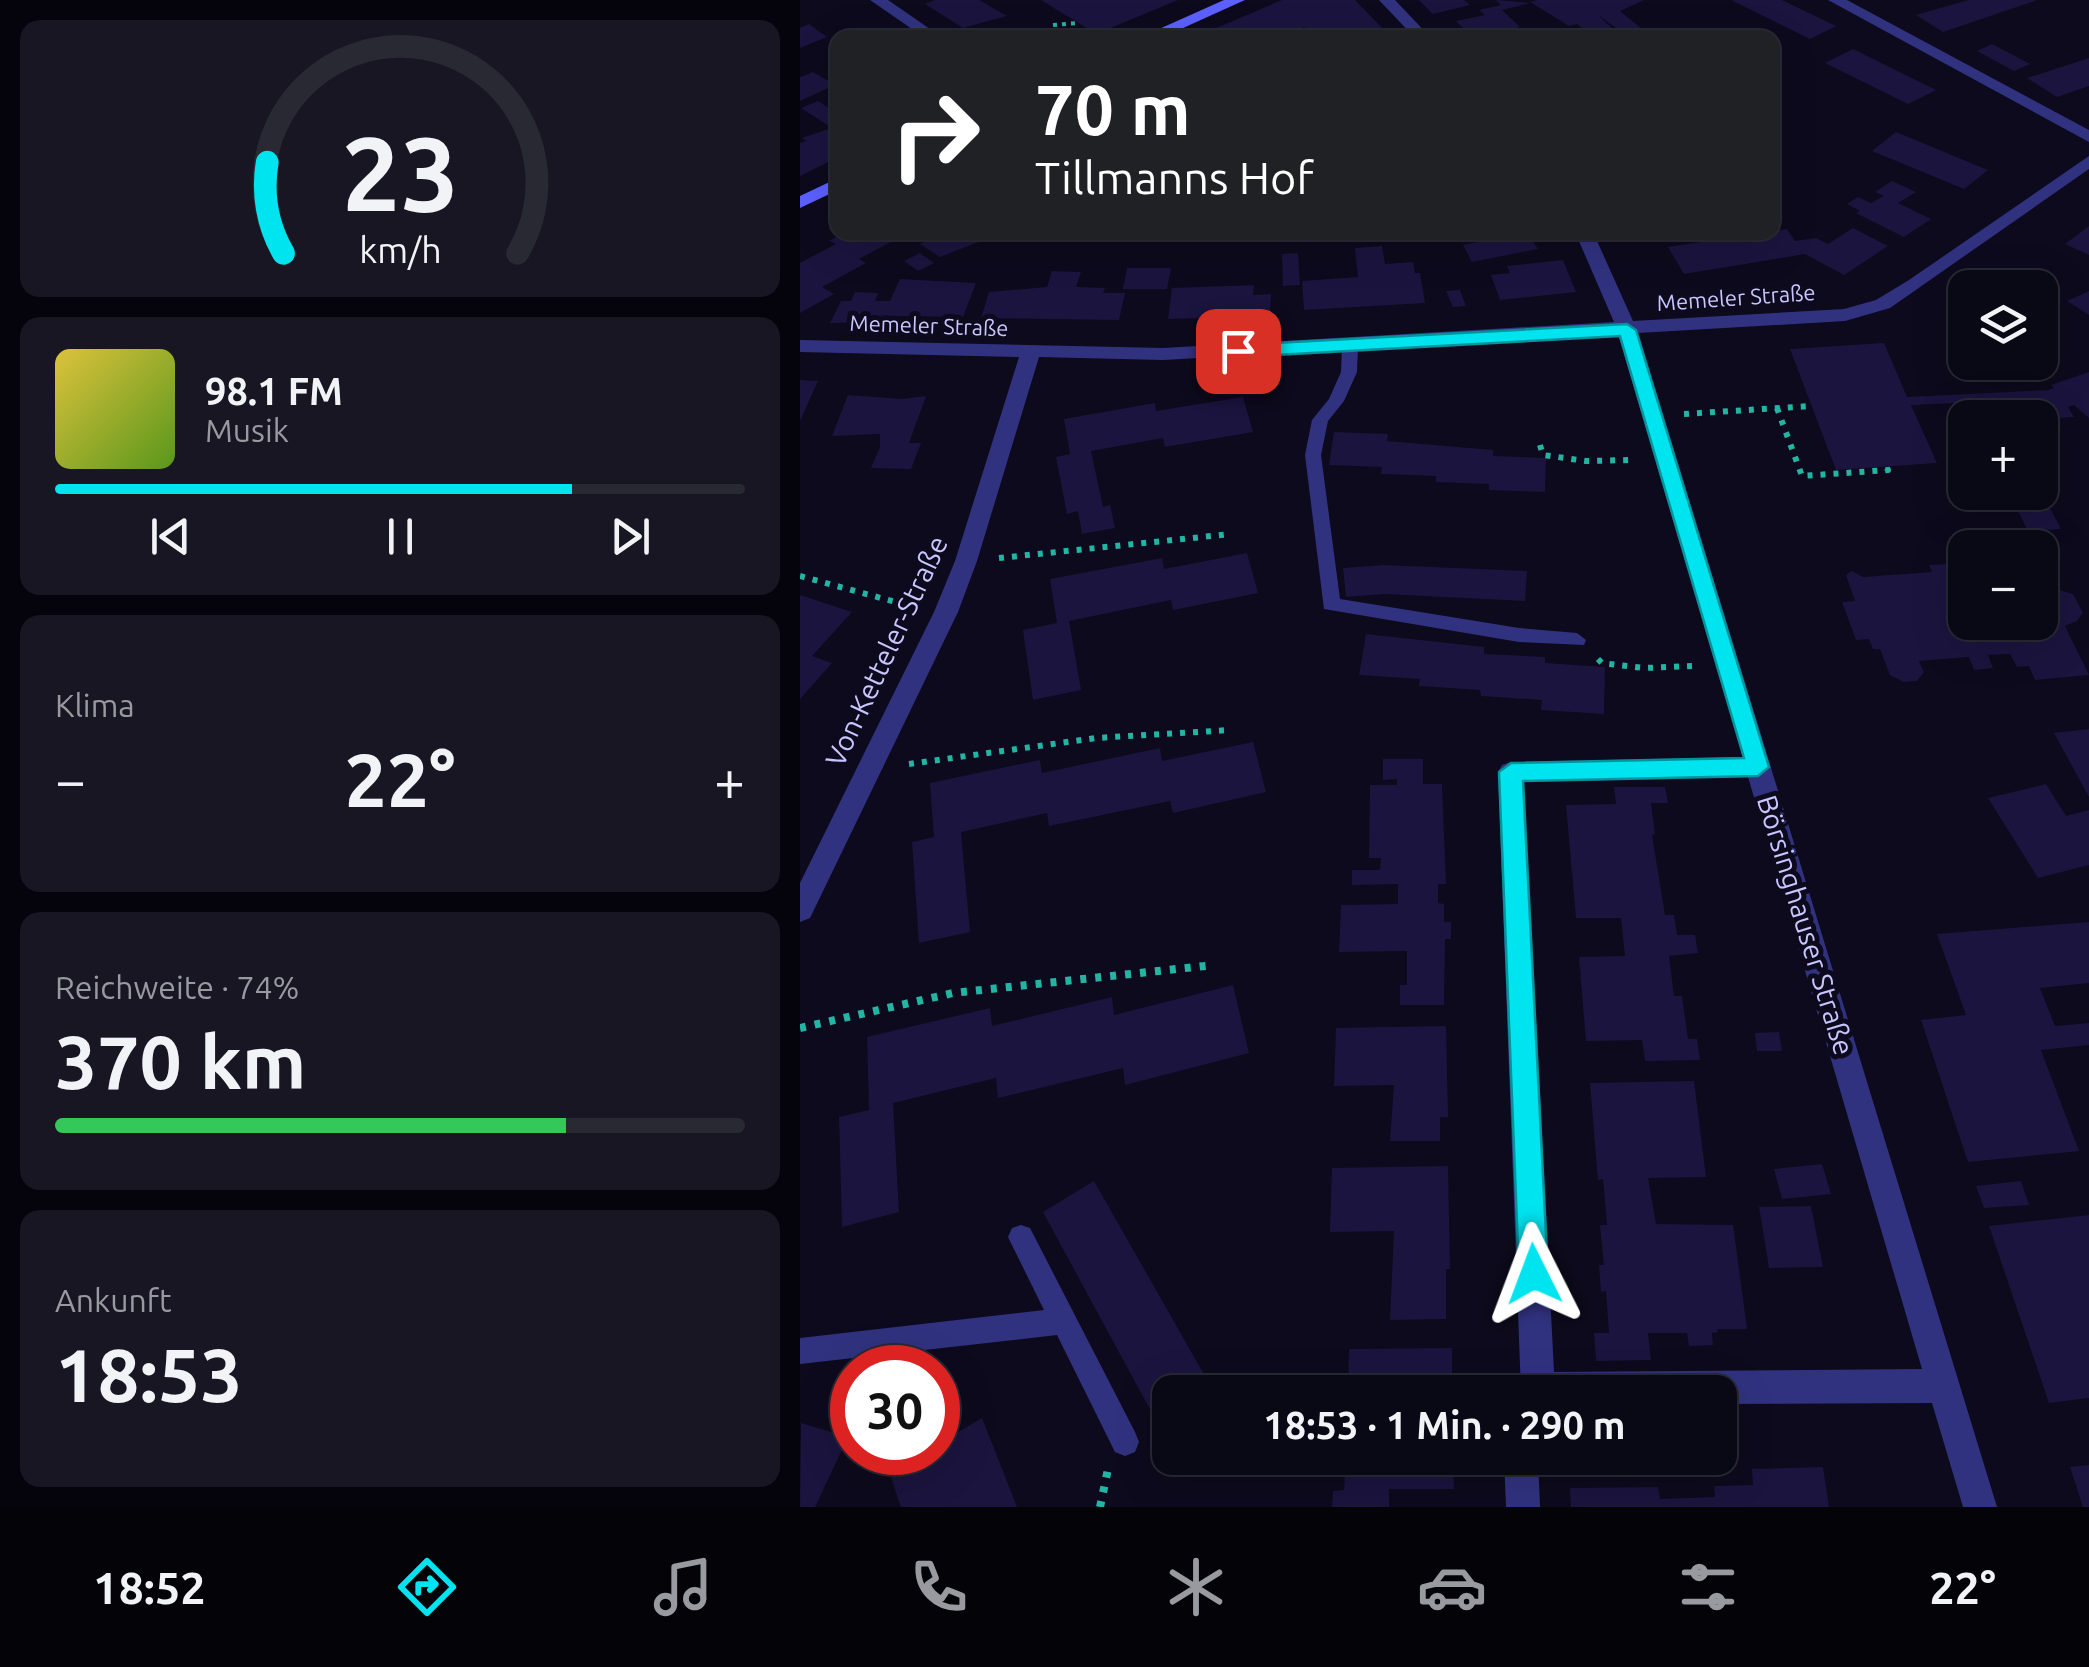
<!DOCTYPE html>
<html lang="de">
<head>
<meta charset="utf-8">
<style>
	:root { --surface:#090815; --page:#171622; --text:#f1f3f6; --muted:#999aa0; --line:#292934; --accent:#00e4f0 }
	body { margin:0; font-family:Ubuntu,sans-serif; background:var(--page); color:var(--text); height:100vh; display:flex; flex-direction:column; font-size:38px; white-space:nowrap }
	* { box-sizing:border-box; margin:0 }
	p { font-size:32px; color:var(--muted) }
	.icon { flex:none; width:55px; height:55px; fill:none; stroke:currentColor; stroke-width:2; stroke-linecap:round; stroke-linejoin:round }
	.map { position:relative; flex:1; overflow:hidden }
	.panel { display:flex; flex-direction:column; gap:20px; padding:20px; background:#05040c; width:800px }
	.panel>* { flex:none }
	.guide { position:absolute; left:30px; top:30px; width:950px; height:210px; border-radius:20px; box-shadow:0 10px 40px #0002,0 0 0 2px var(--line); background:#202124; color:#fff; overflow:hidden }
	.fabs { position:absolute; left:1148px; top:270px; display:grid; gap:20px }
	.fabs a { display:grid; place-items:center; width:110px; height:110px; border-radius:20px; background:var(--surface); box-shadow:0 10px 40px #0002,0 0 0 2px var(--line); font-size:50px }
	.speed { position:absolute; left:30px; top:1345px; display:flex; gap:20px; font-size:50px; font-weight:700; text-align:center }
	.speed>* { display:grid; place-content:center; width:130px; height:130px; border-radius:50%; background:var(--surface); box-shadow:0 10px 40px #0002,0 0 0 2px var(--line); line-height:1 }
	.speed .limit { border:15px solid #d22; background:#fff; color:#111 }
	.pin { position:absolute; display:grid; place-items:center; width:85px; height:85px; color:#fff; margin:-42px; border-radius:20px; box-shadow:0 5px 15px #0006 }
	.me { position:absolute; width:110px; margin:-55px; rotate:357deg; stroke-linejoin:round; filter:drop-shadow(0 0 8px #0008) }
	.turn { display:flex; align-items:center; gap:35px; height:210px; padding:0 40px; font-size:45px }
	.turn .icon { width:130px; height:130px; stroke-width:2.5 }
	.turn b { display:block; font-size:70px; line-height:85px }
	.big { font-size:75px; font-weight:700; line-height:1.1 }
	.panel .widget { flex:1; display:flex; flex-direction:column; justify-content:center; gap:15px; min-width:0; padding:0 35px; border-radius:20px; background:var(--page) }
	.panel .dial { align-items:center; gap:0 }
	.dial svg { height:260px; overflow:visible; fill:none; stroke:var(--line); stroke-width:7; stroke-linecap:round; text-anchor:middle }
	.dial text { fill:var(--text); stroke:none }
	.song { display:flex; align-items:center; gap:30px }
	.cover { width:120px; height:120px; border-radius:15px; background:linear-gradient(135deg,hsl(50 70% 55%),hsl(90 70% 35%)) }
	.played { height:10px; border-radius:5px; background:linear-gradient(90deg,var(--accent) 75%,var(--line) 75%) }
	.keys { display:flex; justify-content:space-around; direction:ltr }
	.heat { display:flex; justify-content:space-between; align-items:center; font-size:55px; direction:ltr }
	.charge { height:15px; border-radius:8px; background:linear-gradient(90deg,#34c759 74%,var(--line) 0) }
	.trip { position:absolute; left:352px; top:1375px; width:585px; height:100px; border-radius:20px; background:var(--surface); box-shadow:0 10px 40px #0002,0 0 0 2px var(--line); font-weight:700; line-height:100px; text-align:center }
	.tabs { display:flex; height:160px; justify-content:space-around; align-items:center; background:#040308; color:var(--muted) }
	.tabs .icon { width:70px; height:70px }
	.tabs .selected { color:var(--accent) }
	.tabs b { font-size:45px; color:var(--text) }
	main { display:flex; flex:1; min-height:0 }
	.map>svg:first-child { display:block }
	.building { fill:#1b143e }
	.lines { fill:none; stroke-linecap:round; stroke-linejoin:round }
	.path-far2 { stroke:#24b4a4; stroke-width:4; stroke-dasharray:4 5; stroke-linecap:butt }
	.path-far1 { stroke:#24b4a4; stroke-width:6; stroke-dasharray:5 8; stroke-linecap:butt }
	.path { stroke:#24b4a4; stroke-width:8; stroke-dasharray:6 9; stroke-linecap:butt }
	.lane { fill:#31327f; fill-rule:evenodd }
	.street { fill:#31327f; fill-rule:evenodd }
	.secondary { fill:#5c60ff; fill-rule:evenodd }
	.route { fill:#00e4f0; stroke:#00949c; stroke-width:2.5 }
	.labels { text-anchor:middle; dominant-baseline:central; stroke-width:10; stroke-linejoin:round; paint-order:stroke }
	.far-street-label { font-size:22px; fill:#c8c5ff; stroke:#0c0a1c }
	.street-label { font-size:28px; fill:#c8c5ff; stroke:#0c0a1c }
</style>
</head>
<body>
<main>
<section class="panel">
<div class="widget dial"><svg viewBox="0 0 100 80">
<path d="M14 69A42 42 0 1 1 86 69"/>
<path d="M14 69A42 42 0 0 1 9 41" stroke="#00e4f0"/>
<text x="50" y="56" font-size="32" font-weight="700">23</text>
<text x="50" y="72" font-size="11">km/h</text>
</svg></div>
<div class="widget">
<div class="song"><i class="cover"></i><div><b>98.1 FM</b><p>Musik</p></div></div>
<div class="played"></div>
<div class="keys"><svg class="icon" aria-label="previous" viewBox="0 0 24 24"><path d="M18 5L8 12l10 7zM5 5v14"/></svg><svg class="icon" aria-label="pause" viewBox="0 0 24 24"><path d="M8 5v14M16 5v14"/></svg><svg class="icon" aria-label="next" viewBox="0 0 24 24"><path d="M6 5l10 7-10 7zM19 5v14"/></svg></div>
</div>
<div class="widget"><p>Klima</p>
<div class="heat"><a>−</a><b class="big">22°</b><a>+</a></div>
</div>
<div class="widget"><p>Reichweite · 74%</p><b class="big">370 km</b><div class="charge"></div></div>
<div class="widget"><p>Ankunft</p><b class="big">18:53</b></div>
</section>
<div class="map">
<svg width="1289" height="1507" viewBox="0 0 1289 1507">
	<rect width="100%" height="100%" fill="#0c0a1c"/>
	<g class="building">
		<path d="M135 0H179L207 16 163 28 125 4Z"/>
		<path d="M241 0H378L296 34Z"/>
		<path d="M482 0H555L592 38 510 37 517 35 504 27 480 38H393Z"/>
		<path d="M619 0H664L670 5 633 14Z"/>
		<path d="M696 0 731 3 702 10 720 27 673 38 656 21 685 15 679 10 701 5Z"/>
		<path d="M737 0H844L820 11 853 38H830L798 15 813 29 790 35 777 24 769 26 730 2Z"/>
		<path d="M931 0H982L1036 26 1010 39Z"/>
		<path d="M1168 0H1235V1L1143 32 1116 15Z"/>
		<path d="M9 24 27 37 0 48V28Z"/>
		<path d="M1192 44 1230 64 1214 71 1177 51Z"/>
		<path d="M1053 49 1136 90 1108 104 1025 63Z"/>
		<path d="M1289 58V86L1257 97 1227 78Z"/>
		<path d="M13 72 35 85 0 101V77Z"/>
		<path d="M18 101 38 114V157L0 176V143L6 141 2 138 32 128 1 108Z"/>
		<path d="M1096 132 1188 170 1164 189 1072 151Z"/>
		<path d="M1092 181 1116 192 1098 203 1131 219 1104 237 1056 213 1060 211 1047 204 1058 197 1071 203 1084 196 1075 192Z"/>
		<path d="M1289 226V255L1265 244Z"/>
		<path d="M1053 228 1088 246 1044 275 1005 254 884 274 868 247 987 229 995 241 1016 238 1028 244Z"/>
		<path d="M45 232H109L59 259 66 263 22 287 34 294 0 313V263L36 244 29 241Z"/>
		<path d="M127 232H168L181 241 140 257 120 244 134 237Z"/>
		<path d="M549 232H612L616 238 554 242Z"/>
		<path d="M678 232H726L738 249 672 262 663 245 683 241Z"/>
		<path d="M582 246 585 264 613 262 615 273H620L625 303 504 310 502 281 558 277 555 248Z"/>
		<path d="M120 253 134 263 118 271 104 261Z"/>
		<path d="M498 253 500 285 483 286 482 254Z"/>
		<path d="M763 260 776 292 700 300 691 275 710 273 707 266Z"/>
		<path d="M327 268H371L367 289H323Z"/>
		<path d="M252 271 281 272 276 287 305 288 303 293H325L319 320 181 318 189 292 247 287Z"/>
		<path d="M100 279 176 283 163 317 83 316 80 322 30 323 41 301H51L55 292 78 293 75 301H90Z"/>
		<path d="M454 285 453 295 471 294 470 316 368 319 372 288Z"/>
		<path d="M660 290 666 306 653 307 646 291Z"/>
		<path d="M1289 291V315L1267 301Z"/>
		<path d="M1084 343 1107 397 1248 390 1254 388 1251 385 1289 372V418L1274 405 1268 407 1274 417 1240 419 1163 418 1155 403 1111 405 1137 463 1036 470 990 349Z"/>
		<path d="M0 380 18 381 0 421Z"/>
		<path d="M48 395 102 399 126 396 109 443H121L111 469 71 468 80 447V434L32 436Z"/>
		<path d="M443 397 453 432 365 447 363 438 291 451 303 507 310 505 315 528 282 534 278 511 267 514 256 457 270 454 264 419 355 403 356 411Z"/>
		<path d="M534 432 588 434 587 441 693 450V456L746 458 745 492 689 490V484L636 482V476L581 474 582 467 529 465Z"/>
		<path d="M1249 506 1261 529 1228 531 1217 509Z"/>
		<path d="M447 553 458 593 373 610 371 600 269 621 281 690 233 700 223 630 257 623 250 579 362 558 364 569Z"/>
		<path d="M1148 564 1151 570 1165 569V622H1240V575L1245 586 1273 594 1283 613 1277 621 1265 626 1289 675 1235 680 1229 666 1217 667 1210 654 1188 655 1193 668 1174 670 1169 657 1119 661 1124 672 1117 681 1104 682 1090 675 1080 649H1073L1069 639 1056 640 1042 602 1055 601 1046 575 1052 571 1063 577 1132 572 1129 565Z"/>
		<path d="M584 565 727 571 725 601 584 594 546 597 543 568Z"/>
		<path d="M0 595 52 612 12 656 32 663 0 699Z"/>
		<path d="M566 634 684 647V654L745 657V663L805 667 804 714 741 710 742 700 681 696 680 690 619 686 620 679 559 675Z"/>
		<path d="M1289 729V797L1254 733Z"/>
		<path d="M453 742 466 792 373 813 370 801 249 826 247 813 161 832 170 932 119 943 112 842 134 837 130 783 240 760 242 773 360 748 362 761Z"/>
		<path d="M583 759H623V784H642L646 884H638V903L644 904V922H651V939H645L644 1005H600V985H607V951L539 952 541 905 598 904V884L552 885V870H580L581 858H569L570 785H597V779L583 780Z"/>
		<path d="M1246 784 1266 816 1289 810V865L1238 878 1188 798Z"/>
		<path d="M814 787H865L868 803H851L855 834 852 835 865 915H874L877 935H895L898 953 869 956 874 996H882L888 1039H897L900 1060 845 1061 842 1040 786 1041 779 957 825 956 821 918H776L766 805 816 804Z"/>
		<path d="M1289 922V983L1240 988 1255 1026 1289 1023V1045L1241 1050 1279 1151 1168 1162 1121 1020 1166 1015 1137 934Z"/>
		<path d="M433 985 449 1053 325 1085 323 1068 198 1098 196 1078 93 1103 99 1212 42 1227 39 1117 69 1110 67 1037 190 1008 192 1026 312 997 314 1015Z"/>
		<path d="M646 1026 648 1117H640V1141H590L594 1085 534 1086 536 1028Z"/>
		<path d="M979 1032 982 1051H957L955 1033Z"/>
		<path d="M894 1081 906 1177 848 1178 856 1224 933 1225 947 1329H917L918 1332 912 1333 913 1345 889 1346 887 1333H848L851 1360 796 1361 794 1333H809L806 1291 801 1292 799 1265H804L800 1225H807L803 1179 798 1180 790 1083Z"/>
		<path d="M1022 1164 1031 1194 982 1199 974 1169Z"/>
		<path d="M648 1166 650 1269H646V1319L590 1320 594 1231 530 1232 532 1168Z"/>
		<path d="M294 1181 414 1392H370V1433L365 1437 243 1212Z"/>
		<path d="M1221 1181 1229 1205 1184 1208 1176 1186Z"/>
		<path d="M1011 1206 1023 1267 969 1268 959 1207Z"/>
		<path d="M1289 1215V1398L1249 1403 1189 1226Z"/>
		<path d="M652 1348V1392H548L549 1349Z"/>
		<path d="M182 1418 217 1507H101L89 1472 123 1452H138V1444Z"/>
		<path d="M1 1423 48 1437 15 1507H0Z"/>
		<path d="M546 1458H653L654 1489H589V1507H532L533 1491 544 1490Z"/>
		<path d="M1289 1465V1507H1283L1270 1467Z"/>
		<path d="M1023 1467 1029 1507H771L770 1488 858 1487 860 1499 915 1497 914 1486 953 1485 952 1469Z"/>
	</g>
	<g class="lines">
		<path class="path-far2" d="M253 25 277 23"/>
		<g class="path-far1">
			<path d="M977 408 1002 476 1088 470 1086 467"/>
			<path d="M884 414 1011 406"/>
			<path d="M740 445 743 455 786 461 832 460"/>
			<path d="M199 558 431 534"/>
			<path d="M0 576 114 607"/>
			<path d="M798 659 802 663 844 668 893 666"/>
			<path d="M109 764 296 738 430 730"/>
		</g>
		<g class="path">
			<path d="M0 1028 153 993 414 965"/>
			<path d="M300 1507 308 1469"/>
		</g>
		<g class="lane">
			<path d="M550 341 558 346 557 372 544 401 528 421 521 455 540 599 719 628 777 633 786 640 784 645 719 642 524 609 505 455 512 420 529 399 541 372 542 346Z"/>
			<path d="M221 1225 230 1228 335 1432 339 1442 335 1452 325 1456 315 1452 257 1335 0 1364V1338L244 1310 208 1237 212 1228Z"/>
		</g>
		<g class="street">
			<path d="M70 0H88L143 38H125Z"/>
			<path d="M579 0H595L631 38H615Z"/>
			<path d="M1028 0H1047L1289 130V142Z"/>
			<path d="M1289 156V169L1090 308 1045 321 838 333 1197 1507H1163L1132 1403 920 1404V1392H721L698 772 702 765 711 762 943 757 818 334 363 360 239 357 177 561 158 612 10 918 0 922V883L134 612 155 561 219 357 0 352V340L363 348 814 322 775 232H793L833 321 1044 309 1076 300 1109 280ZM948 777 1122 1369 754 1372 724 782Z"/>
			<path d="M704 1458H738L740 1507H706Z"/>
		</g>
		<g class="secondary">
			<path d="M424 0H445L361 38H339Z"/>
			<path d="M38 178V190L0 208V196Z"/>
		</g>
	</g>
	<path class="route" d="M827 324 836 330 969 767 958 776 723 781 748 1274 744 1284 734 1288 723 1284 719 1274 699 772 711 763 944 758 820 336 438 357 429 351 438 345Z"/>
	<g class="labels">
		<g class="far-street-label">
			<text transform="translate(936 297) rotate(-4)">Memeler Straße</text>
			<text transform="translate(129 325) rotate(2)">Memeler Straße</text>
		</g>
		<g class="street-label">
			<text transform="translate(86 651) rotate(-65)">Von-Ketteler-Straße</text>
			<text transform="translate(1006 925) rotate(73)">Börsinghauser Straße</text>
		</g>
	</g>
</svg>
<div class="fabs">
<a><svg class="icon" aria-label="layers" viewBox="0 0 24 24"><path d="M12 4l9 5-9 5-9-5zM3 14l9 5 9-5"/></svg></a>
<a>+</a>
<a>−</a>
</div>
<div class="speed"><div class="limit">30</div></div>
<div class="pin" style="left:438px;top:351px;background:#d93025"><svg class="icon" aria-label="arrive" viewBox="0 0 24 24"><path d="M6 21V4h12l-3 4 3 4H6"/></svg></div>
<svg class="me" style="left:734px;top:1274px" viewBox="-20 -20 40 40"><path d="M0-17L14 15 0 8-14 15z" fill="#00e4f0" stroke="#fff" stroke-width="4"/></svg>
<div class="trip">18:53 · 1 Min. · 290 m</div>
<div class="guide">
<div class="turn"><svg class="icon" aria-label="right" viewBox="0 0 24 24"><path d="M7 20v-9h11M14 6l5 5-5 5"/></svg><div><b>70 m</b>Tillmanns Hof</div></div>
</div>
</div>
</main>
<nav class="tabs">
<b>18:52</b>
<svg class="icon selected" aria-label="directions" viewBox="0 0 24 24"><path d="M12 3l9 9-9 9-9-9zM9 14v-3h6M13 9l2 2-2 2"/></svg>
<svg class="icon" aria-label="music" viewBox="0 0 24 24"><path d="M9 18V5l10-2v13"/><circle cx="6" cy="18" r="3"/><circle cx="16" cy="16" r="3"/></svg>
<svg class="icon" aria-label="phone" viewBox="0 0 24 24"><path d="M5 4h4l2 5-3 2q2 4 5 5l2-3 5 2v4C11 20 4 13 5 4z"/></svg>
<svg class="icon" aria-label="climate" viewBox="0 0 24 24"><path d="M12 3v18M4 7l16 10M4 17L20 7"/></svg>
<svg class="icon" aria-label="car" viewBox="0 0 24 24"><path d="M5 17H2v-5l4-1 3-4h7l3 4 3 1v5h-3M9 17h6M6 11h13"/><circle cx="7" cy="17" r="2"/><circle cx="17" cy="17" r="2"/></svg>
<svg class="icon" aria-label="filters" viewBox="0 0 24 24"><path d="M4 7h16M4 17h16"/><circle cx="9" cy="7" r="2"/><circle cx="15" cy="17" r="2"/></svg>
<b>22°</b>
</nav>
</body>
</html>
